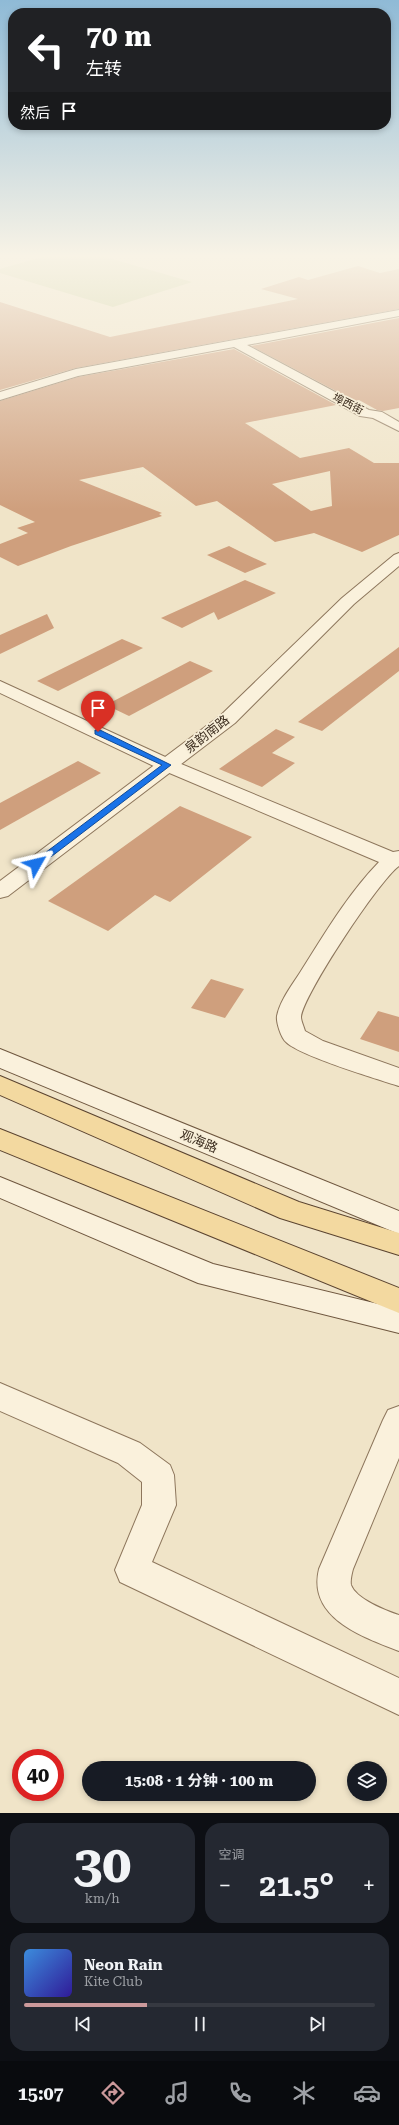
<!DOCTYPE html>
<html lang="zh">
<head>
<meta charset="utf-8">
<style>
	:root { --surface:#171b24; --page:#242831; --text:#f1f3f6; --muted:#9ea1a6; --line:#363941; --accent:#cc999b }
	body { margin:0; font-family:"Roboto Serif","Noto Sans SC",serif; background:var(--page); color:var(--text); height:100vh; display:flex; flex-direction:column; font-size:15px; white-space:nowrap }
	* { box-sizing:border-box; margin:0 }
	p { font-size:13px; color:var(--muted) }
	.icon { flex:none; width:22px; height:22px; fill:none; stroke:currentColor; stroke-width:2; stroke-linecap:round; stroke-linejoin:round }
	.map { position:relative; height:1813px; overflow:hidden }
	.side { display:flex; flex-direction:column; gap:10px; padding:10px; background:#0d0f14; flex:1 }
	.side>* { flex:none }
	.hud { position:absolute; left:8px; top:8px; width:383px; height:122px; border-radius:16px; box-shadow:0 2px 6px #0003; background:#202124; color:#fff; overflow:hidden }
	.buttons { position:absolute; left:347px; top:1761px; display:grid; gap:8px }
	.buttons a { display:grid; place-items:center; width:40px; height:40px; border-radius:50%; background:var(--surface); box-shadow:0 2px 6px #0003; font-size:20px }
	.speed { position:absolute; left:12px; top:1749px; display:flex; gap:8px; font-size:20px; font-weight:700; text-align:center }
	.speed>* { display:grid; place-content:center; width:52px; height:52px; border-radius:50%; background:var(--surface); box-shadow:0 2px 6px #0003; line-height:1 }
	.speed .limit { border:6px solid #d22; background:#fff; color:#111 }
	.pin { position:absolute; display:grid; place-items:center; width:34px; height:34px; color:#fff; margin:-41px -17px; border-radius:50% 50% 50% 0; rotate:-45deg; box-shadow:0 0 4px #0007 }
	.pin .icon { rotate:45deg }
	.me { position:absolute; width:44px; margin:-22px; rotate:53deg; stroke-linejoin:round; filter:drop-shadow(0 0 3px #0008) }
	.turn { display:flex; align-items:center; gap:14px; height:84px; padding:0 12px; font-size:18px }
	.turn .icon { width:52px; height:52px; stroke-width:2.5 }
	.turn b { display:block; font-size:28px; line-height:34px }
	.then { display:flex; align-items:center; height:38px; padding:0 12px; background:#0003; gap:8px; font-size:15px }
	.big { font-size:30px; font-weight:700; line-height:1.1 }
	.side .tile { flex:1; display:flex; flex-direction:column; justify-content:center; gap:6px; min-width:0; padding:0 14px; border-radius:16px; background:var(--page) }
	.side .dial { align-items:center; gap:0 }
	.dial b { font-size:52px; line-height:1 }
	.song { display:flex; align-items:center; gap:12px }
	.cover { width:48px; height:48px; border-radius:6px; background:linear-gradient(135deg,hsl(210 70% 55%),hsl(250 70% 35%)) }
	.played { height:4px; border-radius:2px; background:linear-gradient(90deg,var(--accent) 35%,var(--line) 35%) }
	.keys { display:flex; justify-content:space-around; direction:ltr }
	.heat { display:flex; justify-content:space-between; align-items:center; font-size:22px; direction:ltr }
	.side .tiles { flex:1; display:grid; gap:10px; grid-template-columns:1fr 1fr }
	.tile:last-child { grid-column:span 2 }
	.trip { position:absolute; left:82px; top:1761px; width:234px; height:40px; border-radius:20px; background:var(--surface); box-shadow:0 2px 6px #0003; font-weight:700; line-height:40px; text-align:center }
	.menu { display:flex; height:64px; justify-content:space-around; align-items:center; background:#090b0e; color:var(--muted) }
	.menu .icon { width:28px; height:28px }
	.menu .current { color:var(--accent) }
	.menu b { font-size:18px; color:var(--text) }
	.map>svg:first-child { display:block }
	.green { fill:#c9cf9b }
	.building { fill:#cf9f7d; fill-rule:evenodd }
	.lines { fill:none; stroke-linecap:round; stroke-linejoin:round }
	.minor-casing { stroke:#8d765c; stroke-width:2 }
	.tertiary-casing { stroke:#8d765c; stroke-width:2 }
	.secondary-casing { stroke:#6f573f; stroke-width:2 }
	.primary-casing { stroke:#5b4430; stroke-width:2 }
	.minor { fill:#faf1dc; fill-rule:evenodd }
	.tertiary { fill:#faf1dc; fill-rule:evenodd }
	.secondary { fill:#faf1dc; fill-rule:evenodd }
	.primary { fill:#f3d9a0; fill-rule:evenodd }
	.route { fill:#1a73e8; stroke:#114b97 }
	.labels { text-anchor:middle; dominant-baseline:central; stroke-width:3.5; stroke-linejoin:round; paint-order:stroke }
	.far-street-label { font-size:11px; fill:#3d2e20; stroke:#f7eed8 }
	.street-label { font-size:13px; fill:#3d2e20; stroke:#f7eed8 }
</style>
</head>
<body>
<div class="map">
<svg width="399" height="1813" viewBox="0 0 399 1813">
	<rect width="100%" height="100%" fill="#f0e4c8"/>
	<path class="green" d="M42 257H105L192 282 113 307 0 273V269Z"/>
	<g class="building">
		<path d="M358 266 380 273 399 269V309L76 368 0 390V302L110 337 298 299 261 289 299 277 308 280Z"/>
		<path d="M399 318V408L383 411 377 410 359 400 355 401 251 346Z"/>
		<path d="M234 349 336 405 245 423 300 458 349 448 374 463H399V535L362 552 314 533 275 542 217 501 196 506 143 467 79 480 162 513 159 514 162 516 71 546 18 566 0 557V544L28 533 17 528 35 522 0 505V401L78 377ZM330 471 332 506 311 511 272 484Z"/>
		<path d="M229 546 241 552 267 564 245 573 207 555Z"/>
		<path d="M245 580 276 593 218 620 214 612 182 628 161 618Z"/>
		<path d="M47 614 54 628 0 654V635Z"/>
		<path d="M122 639 143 648 58 691 37 681Z"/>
		<path d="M399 647V671L322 731 298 722Z"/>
		<path d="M190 661 213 671 129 716 106 705Z"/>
		<path d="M276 729 295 737 272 753 295 763 262 787 219 769Z"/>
		<path d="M78 761 101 773 0 830V803Z"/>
		<path d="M180 806 252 837 170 902 155 895 108 931 48 901Z"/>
		<path d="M211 979 244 989 225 1018 191 1008Z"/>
		<path d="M378 1011 399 1017V1052L360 1039Z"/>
	</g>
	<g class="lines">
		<g class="minor-casing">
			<g id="minor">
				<path d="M399 310V316L247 345 369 410 382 412 399 422V431L373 418 360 416 234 347 78 376 0 400V392L76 369Z"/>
				<path d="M0 681 174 761 393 852 399 851V866C380 879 303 995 301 1017 301 1021 304 1027 305 1031L323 1041 399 1068V1086C377 1079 300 1056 286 1042 281 1038 276 1022 277 1016 280 1000 293 984 301 971 325 933 348 894 379 862L160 769 0 693Z"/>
				<path d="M0 1383 140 1443 170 1465 174 1475 176 1505 152 1562 399 1678V1715L120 1582 115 1570 142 1505V1482L118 1463 0 1411Z"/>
				<path d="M399 1406V1458L353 1569C352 1573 350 1580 351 1585 356 1599 386 1611 399 1615V1651C363 1637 307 1618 319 1569L383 1420 388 1410Z"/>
			</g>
		</g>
		<g class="tertiary-casing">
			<path id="tertiary" d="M399 553V566L354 604 235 723 8 896 0 898V881L221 715 342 598 394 555Z"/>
		</g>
		<g class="secondary-casing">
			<g id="secondary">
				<path d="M0 1049 399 1211V1234L0 1068Z"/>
				<path d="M0 1177 213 1264 399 1309V1333L198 1283 0 1198Z"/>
			</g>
		</g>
		<g class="primary-casing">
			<g id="primary">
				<path d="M0 1076 299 1202 399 1233V1255L280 1218 0 1095Z"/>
				<path d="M0 1129 399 1288V1313L0 1150Z"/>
			</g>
		</g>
		<use href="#minor" class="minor"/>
		<use href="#tertiary" class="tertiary"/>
		<use href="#secondary" class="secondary"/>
		<use href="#primary" class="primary"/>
	</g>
	<linearGradient id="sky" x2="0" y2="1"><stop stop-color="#8fbad6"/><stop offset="0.5" stop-color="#f8f3e6"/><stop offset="1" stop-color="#f8f3e6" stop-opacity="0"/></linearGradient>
	<rect width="399" height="511" fill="url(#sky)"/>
	<path class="route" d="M95 730H100L171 765 39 866H33V862L162 765 95 734Z"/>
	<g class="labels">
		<g class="far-street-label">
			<text transform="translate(348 404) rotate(27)">埠西街</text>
		</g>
		<g class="street-label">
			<text transform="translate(207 734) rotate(-38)">泉韵南路</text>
			<text transform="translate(199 1141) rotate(23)">观海路</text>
		</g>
	</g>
</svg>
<div class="buttons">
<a><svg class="icon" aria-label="layers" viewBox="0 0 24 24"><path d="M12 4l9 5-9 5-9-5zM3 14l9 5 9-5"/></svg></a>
</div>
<div class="speed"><div class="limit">40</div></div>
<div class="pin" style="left:98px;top:732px;background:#d93025"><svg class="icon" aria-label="arrive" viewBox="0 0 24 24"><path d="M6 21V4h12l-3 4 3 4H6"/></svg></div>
<svg class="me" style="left:36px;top:864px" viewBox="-20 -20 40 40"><path d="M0-17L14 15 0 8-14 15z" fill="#1a73e8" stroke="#fff" stroke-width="4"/></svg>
<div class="trip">15:08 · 1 分钟 · 100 m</div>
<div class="hud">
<div class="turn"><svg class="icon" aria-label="left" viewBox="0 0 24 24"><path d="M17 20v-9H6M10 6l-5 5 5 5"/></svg><div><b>70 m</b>左转</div></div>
<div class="then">然后<svg class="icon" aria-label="arrive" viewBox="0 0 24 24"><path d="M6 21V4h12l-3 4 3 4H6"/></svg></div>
</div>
</div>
<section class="side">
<div class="tiles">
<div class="tile dial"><b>30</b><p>km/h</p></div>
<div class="tile"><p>空调</p>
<div class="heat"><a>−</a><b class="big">21.5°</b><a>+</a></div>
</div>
<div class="tile">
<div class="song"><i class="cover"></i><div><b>Neon Rain</b><p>Kite Club</p></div></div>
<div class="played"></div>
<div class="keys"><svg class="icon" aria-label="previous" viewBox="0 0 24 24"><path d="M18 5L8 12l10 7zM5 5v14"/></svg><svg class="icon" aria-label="pause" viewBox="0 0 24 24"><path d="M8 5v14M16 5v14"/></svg><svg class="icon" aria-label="next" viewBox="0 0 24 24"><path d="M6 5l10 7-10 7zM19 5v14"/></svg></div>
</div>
</div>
</section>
<nav class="menu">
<b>15:07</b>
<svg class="icon current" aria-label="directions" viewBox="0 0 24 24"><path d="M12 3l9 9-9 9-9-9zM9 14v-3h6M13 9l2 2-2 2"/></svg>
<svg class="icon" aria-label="music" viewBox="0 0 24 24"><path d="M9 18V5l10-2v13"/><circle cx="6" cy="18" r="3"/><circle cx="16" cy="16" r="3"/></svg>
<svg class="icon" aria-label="phone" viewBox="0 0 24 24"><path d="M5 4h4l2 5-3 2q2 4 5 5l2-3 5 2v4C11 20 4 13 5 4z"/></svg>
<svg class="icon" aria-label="climate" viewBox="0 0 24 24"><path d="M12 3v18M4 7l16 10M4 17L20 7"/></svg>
<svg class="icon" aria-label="car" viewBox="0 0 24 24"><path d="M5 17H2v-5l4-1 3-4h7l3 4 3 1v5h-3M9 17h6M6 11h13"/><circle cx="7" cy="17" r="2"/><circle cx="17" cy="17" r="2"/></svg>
</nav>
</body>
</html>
